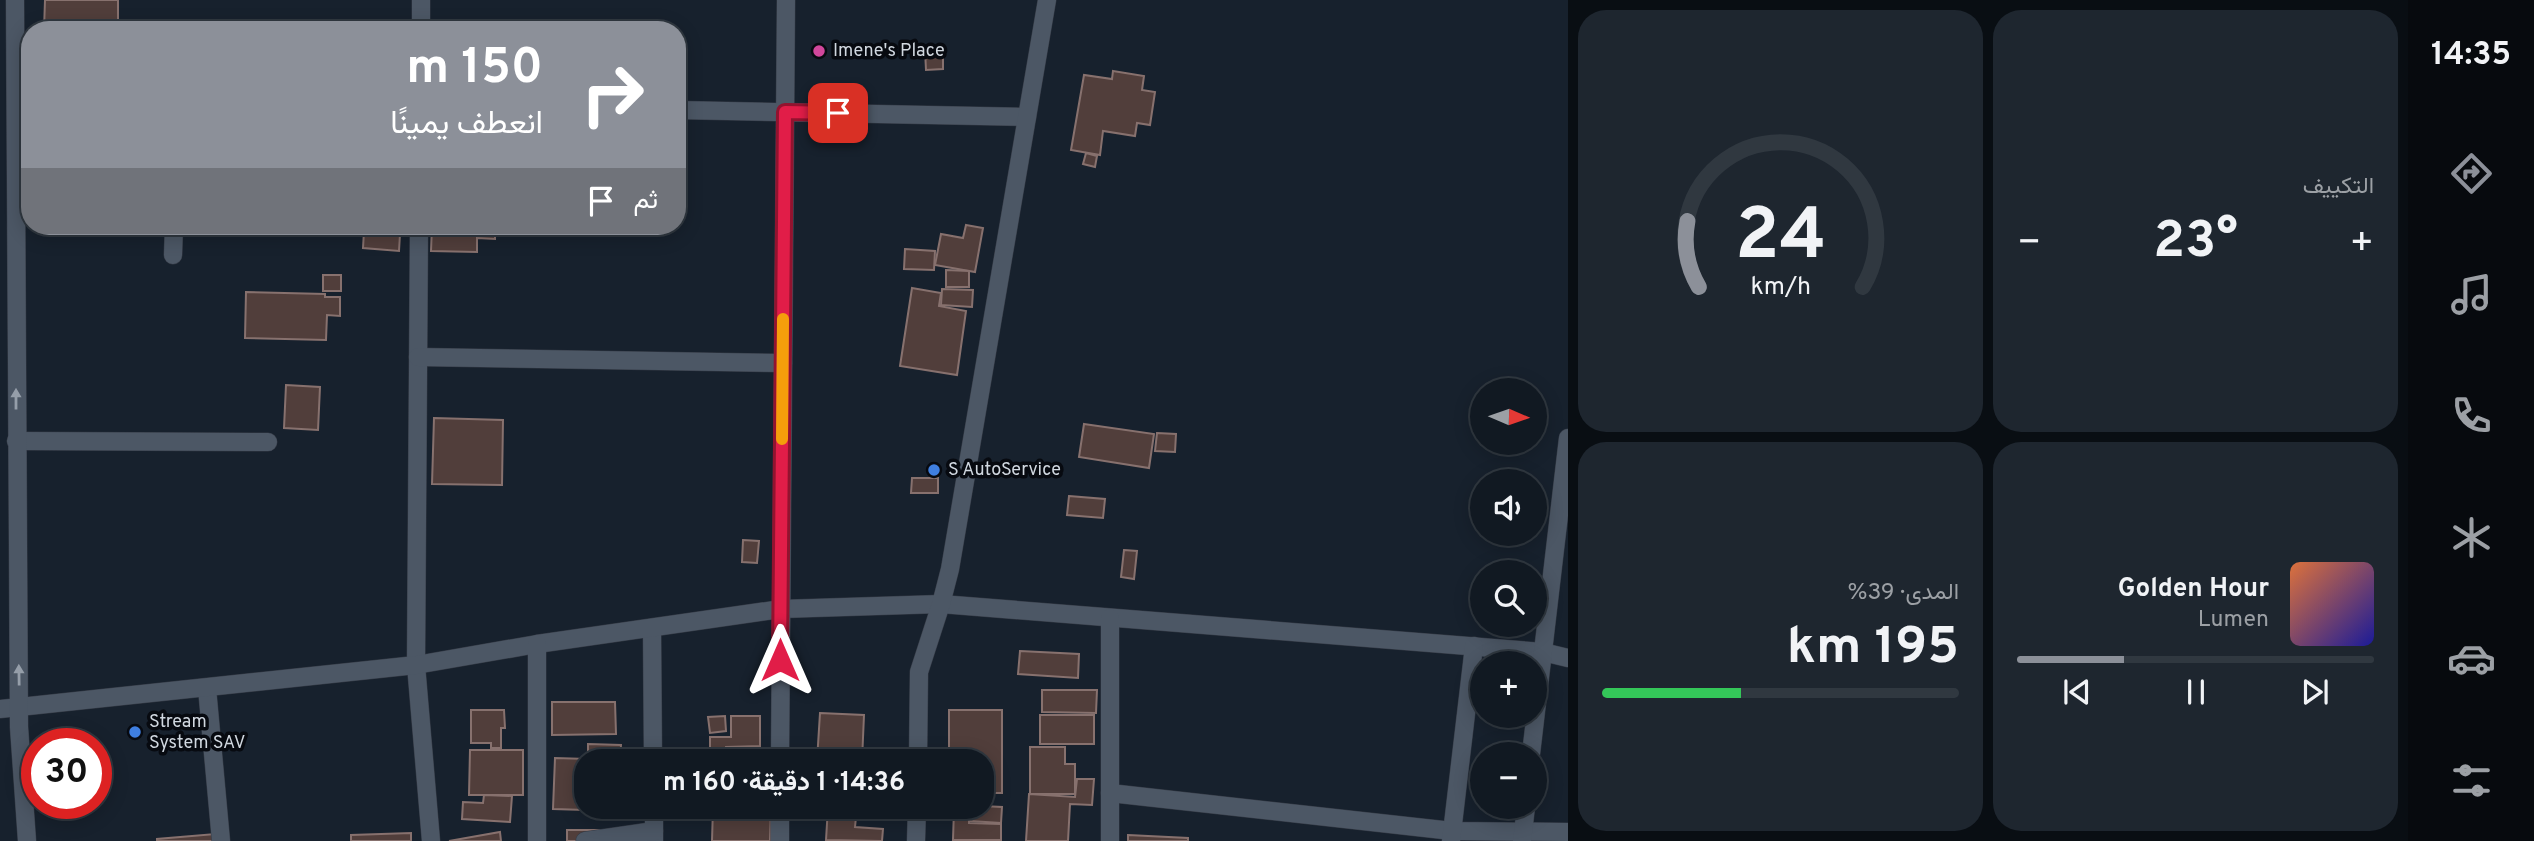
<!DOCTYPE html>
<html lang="ar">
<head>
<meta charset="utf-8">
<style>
	:root { --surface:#111922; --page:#1e262f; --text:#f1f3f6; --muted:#9ca0a5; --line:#303840; --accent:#8c9099 }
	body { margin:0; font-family:Overpass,Vazirmatn,sans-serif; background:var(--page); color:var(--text); direction:rtl; height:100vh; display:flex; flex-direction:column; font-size:26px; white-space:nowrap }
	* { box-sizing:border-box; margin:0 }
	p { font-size:23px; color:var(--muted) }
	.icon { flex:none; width:38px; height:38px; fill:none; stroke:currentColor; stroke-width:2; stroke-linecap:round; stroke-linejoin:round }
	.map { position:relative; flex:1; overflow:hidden; direction:ltr }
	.panel { display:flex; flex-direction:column; gap:10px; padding:10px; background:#090e13; width:840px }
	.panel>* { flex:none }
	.guide { position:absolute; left:21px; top:21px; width:665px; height:214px; border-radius:28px; box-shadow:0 4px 18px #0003,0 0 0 2px var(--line); direction:rtl; background:#8c9099; color:#fff; overflow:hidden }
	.needle { width:46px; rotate:92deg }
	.tools { position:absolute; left:1470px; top:378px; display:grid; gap:14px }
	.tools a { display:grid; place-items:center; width:77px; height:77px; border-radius:50%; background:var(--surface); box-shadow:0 4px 18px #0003,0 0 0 2px var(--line); font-size:35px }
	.speed { position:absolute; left:21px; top:728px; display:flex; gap:14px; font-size:35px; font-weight:700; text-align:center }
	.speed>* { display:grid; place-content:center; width:91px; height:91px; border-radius:50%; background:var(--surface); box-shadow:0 4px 18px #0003,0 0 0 2px var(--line); line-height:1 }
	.speed .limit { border:10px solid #d22; background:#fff; color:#111 }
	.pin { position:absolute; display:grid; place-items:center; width:60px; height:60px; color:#fff; margin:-30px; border-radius:14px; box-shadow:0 4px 10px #0006 }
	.me { position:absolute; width:77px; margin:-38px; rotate:0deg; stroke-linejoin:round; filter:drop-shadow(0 0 5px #0008) }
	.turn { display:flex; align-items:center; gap:24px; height:147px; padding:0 28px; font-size:32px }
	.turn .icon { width:91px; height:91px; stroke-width:2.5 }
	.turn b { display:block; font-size:49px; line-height:60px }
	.then { display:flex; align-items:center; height:66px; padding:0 28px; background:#0003; gap:14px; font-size:26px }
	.big { font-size:52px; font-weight:700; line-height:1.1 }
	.panel .widget { flex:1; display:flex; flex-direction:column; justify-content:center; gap:10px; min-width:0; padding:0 24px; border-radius:28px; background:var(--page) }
	.panel .dial { align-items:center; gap:0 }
	.dial svg { height:182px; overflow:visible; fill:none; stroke:var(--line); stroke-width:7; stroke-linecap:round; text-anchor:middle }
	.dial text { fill:var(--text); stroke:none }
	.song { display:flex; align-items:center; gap:21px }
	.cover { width:84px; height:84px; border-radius:10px; background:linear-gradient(135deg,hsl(20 70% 55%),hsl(240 70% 35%)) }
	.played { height:7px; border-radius:4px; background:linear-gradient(90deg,var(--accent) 30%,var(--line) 30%) }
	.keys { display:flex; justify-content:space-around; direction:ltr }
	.heat { display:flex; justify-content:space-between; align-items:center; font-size:38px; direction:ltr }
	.charge { height:10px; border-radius:5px; background:linear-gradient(90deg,#34c759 39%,var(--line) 0) }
	.panel .tiles { flex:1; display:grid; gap:10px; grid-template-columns:repeat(2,1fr) }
	.trip { position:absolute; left:574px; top:749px; width:420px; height:70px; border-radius:28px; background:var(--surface); box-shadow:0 4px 18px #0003,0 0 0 2px var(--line); font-weight:700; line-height:70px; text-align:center; direction:rtl }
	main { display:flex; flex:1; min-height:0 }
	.dock { display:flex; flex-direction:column; width:126px; justify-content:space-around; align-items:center; background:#070a0e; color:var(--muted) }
	.dock .icon { width:49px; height:49px }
	.dock .active { color:var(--accent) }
	.dock b { font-size:32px; color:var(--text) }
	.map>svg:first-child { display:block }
	.building { fill:#513e3b; stroke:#87716e; stroke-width:2 }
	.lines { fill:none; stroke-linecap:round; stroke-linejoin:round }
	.street-casing { stroke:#353b46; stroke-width:19 }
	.secondary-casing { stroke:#353b46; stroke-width:19 }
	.street { stroke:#4c5765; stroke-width:18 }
	.secondary { stroke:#4c5765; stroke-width:18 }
	.oneway { fill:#959ea9 }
	.route-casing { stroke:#92132f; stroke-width:18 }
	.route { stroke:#e11d48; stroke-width:12 }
	.slow { stroke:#f59e0b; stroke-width:12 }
	.hotel-dot { fill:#d1479c; stroke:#070a10; stroke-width:2.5 }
	.shop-dot { fill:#3f7fe0; stroke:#070a10; stroke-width:2.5 }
	.labels { text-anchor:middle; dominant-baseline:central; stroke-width:7; stroke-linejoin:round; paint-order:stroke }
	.poi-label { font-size:18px; fill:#d1d8e0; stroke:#070a10; text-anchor:start }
</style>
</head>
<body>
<main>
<nav class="dock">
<b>14:35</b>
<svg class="icon active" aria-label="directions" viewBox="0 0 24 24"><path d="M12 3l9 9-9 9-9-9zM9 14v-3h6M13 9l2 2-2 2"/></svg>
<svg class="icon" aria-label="music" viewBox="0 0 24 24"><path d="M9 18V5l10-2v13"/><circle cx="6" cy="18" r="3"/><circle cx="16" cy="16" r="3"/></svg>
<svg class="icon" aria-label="phone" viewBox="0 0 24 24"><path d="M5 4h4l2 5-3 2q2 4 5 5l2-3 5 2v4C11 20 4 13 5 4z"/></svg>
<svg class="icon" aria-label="climate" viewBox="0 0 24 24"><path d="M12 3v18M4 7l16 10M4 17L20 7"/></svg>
<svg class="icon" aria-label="car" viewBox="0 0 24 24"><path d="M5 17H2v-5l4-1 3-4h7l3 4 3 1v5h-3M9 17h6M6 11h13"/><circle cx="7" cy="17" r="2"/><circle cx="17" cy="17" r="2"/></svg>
<svg class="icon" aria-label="filters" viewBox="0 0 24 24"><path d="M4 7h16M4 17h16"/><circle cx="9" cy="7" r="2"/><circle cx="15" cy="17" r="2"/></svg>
</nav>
<section class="panel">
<div class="tiles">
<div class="widget"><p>التكييف</p>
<div class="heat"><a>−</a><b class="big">23°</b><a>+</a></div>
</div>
<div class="widget dial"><svg viewBox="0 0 100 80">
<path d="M14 69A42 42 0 1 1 86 69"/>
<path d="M14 69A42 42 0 0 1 9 40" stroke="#8c9099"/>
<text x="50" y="56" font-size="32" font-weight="700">24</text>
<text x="50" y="72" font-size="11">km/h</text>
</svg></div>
<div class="widget">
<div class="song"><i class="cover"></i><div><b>Golden Hour</b><p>Lumen</p></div></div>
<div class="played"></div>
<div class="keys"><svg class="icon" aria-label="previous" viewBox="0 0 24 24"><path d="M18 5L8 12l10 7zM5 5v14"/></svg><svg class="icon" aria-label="pause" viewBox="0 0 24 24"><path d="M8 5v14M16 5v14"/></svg><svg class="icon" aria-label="next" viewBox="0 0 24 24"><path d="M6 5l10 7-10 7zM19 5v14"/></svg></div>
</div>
<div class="widget"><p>المدى · 39%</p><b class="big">195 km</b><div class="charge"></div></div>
</div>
</section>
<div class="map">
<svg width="1568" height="841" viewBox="0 0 1568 841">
	<rect width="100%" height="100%" fill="#17212d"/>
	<g class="building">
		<path d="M45 0H118V30H44Z"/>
		<path d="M943 49V69L926 70 925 50Z"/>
		<path d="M1113 71 1144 76 1142 90 1155 92 1150 125 1137 123 1135 136 1103 131 1100 155 1071 150 1084 75 1112 79Z"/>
		<path d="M1086 153 1097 156 1095 167 1083 164Z"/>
		<path d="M966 225 983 228 975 272 935 265 941 234 963 238Z"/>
		<path d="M432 226H495V239L477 238V252L431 251Z"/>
		<rect x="562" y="226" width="27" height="9"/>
		<path d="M364 231 400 234 399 251 363 248Z"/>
		<path d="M905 249 935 251 934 270 904 269Z"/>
		<path d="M946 270 969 271V287H946Z"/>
		<rect x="323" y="275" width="18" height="16"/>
		<path d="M912 288 941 293 939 306 966 311 957 375 900 366Z"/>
		<path d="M942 289 973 290 972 307 941 305Z"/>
		<path d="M246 292 325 294V297H340V316L327 315 326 340 245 338Z"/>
		<path d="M286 385 320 387 318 430 284 428Z"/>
		<path d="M434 418 503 420 502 485 432 484Z"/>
		<path d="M1084 424 1154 434 1149 468 1079 457Z"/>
		<path d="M1157 433 1176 434 1175 452 1155 451Z"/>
		<path d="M912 478H938V493H911Z"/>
		<path d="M1069 496 1105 499 1103 518 1067 515Z"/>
		<path d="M743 540 759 541 757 563 742 562Z"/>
		<path d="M1124 550 1137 551 1134 579 1121 577Z"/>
		<path d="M1020 651 1079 654 1078 678 1018 674Z"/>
		<path d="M1042 690H1097L1096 713 1042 712Z"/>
		<path d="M552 702H615L616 734 552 735Z"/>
		<path d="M471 710H504L505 728H501V748H491V743H471Z"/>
		<path d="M949 710H1002V793H982V761H949Z"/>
		<path d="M820 713 864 715 862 761H817Z"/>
		<rect x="1040" y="715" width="54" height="29"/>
		<path d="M725 716 726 731 710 733 708 717Z"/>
		<path d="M731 716H760V746L726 747 725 756H710V737H731Z"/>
		<path d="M588 744 621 745 620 761H586V807H619V811L553 809 555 758 588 759Z"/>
		<path d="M1030 747H1065V764H1075V794H1030Z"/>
		<path d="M470 750H523V795H469Z"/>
		<path d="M714 756 773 757 772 761H714Z"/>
		<path d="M1077 779H1094L1092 805 1070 804 1068 841H1026L1029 794 1075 797Z"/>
		<path d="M484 795 512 796 510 822 462 819 463 802 483 803Z"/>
		<path d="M982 806 1002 807 1001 823 970 821 971 807Z"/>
		<path d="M713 807H771L770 841H712Z"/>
		<path d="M828 807H857L855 827 883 829 882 841 826 840Z"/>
		<path d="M954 809H969V823L1001 824V840H953Z"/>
		<rect x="567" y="830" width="46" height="11"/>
		<path d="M500 832 501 841H449Z"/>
		<path d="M411 833V841H351V835Z"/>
		<path d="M215 834V841H157V839Z"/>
		<path d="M1128 835 1188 838V841H1128Z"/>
	</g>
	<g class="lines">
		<g class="street-casing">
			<g id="street">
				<path d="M421 30V0"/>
				<path d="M677 110 1027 117"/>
				<path d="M419 226 416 665 431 841"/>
				<path d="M173 255 174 226"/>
				<path d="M418 357 783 363"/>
				<path d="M16 441 268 442"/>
				<path d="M652 628 653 761"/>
				<path d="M207 688 221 841"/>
				<path d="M0 709 416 665 537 644 781 609 941 604 1543 652 1568 658"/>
				<path d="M780 761 786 0"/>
				<path d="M918 761 919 672 941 604 950 569 1047 0"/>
				<path d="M1110 793 1452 831 1568 832"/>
				<path d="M654 807V841"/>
				<path d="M537 841V644"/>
				<path d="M585 841 654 831"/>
				<path d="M780 841V807"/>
				<path d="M916 841 917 807"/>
				<path d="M1110 841V618"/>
				<path d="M1451 841 1474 646"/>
			</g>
		</g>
		<g class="secondary-casing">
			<g id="secondary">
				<path d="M15 0 19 727 27 841"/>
				<path d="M1531 754 1568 438"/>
				<path d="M1522 841 1526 807"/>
			</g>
		</g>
		<use href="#street" class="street"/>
		<use href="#secondary" class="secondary"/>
	</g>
	<defs><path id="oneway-solid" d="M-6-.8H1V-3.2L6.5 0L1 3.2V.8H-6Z" transform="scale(1.75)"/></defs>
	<g class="oneway">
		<use href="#oneway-solid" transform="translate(16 399) rotate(-90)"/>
		<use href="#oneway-solid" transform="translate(19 675) rotate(-91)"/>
	</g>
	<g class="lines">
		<g class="route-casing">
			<path id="route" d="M780 660 785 112 838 113"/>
		</g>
		<use href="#route" class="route"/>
		<path class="slow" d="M782 439 783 319"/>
	</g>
	<circle class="hotel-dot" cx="819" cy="51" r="7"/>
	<g class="shop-dot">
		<circle cx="934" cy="470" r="7"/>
		<circle cx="135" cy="732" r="7"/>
	</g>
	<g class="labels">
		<g class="poi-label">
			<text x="833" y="51">Imene's Place</text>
			<text x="948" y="470">S AutoService</text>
			<text x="149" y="722">Stream<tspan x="149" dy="21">System SAV</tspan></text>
		</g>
	</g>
</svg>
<div class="tools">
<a><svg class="needle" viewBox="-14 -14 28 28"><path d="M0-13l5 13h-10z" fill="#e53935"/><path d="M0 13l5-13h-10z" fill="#9ca0a5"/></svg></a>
<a><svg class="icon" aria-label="sound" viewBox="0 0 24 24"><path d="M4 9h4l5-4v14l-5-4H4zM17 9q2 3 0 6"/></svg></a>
<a><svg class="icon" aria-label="search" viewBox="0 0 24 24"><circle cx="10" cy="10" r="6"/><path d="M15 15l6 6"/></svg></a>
<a>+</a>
<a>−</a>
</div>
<div class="speed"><div class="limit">30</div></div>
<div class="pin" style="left:838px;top:113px;background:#d93025"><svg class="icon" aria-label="arrive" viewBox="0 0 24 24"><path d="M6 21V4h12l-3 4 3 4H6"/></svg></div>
<svg class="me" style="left:780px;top:660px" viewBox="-20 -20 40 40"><path d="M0-17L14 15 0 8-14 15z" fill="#e11d48" stroke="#fff" stroke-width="4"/></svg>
<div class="trip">14:36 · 1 دقيقة · 160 m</div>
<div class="guide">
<div class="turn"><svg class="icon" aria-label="right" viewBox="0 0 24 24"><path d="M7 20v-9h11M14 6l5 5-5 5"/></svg><div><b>150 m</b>انعطف يمينًا</div></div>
<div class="then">ثم<svg class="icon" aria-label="arrive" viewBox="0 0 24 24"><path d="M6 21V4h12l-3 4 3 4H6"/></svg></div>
</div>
</div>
</main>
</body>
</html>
